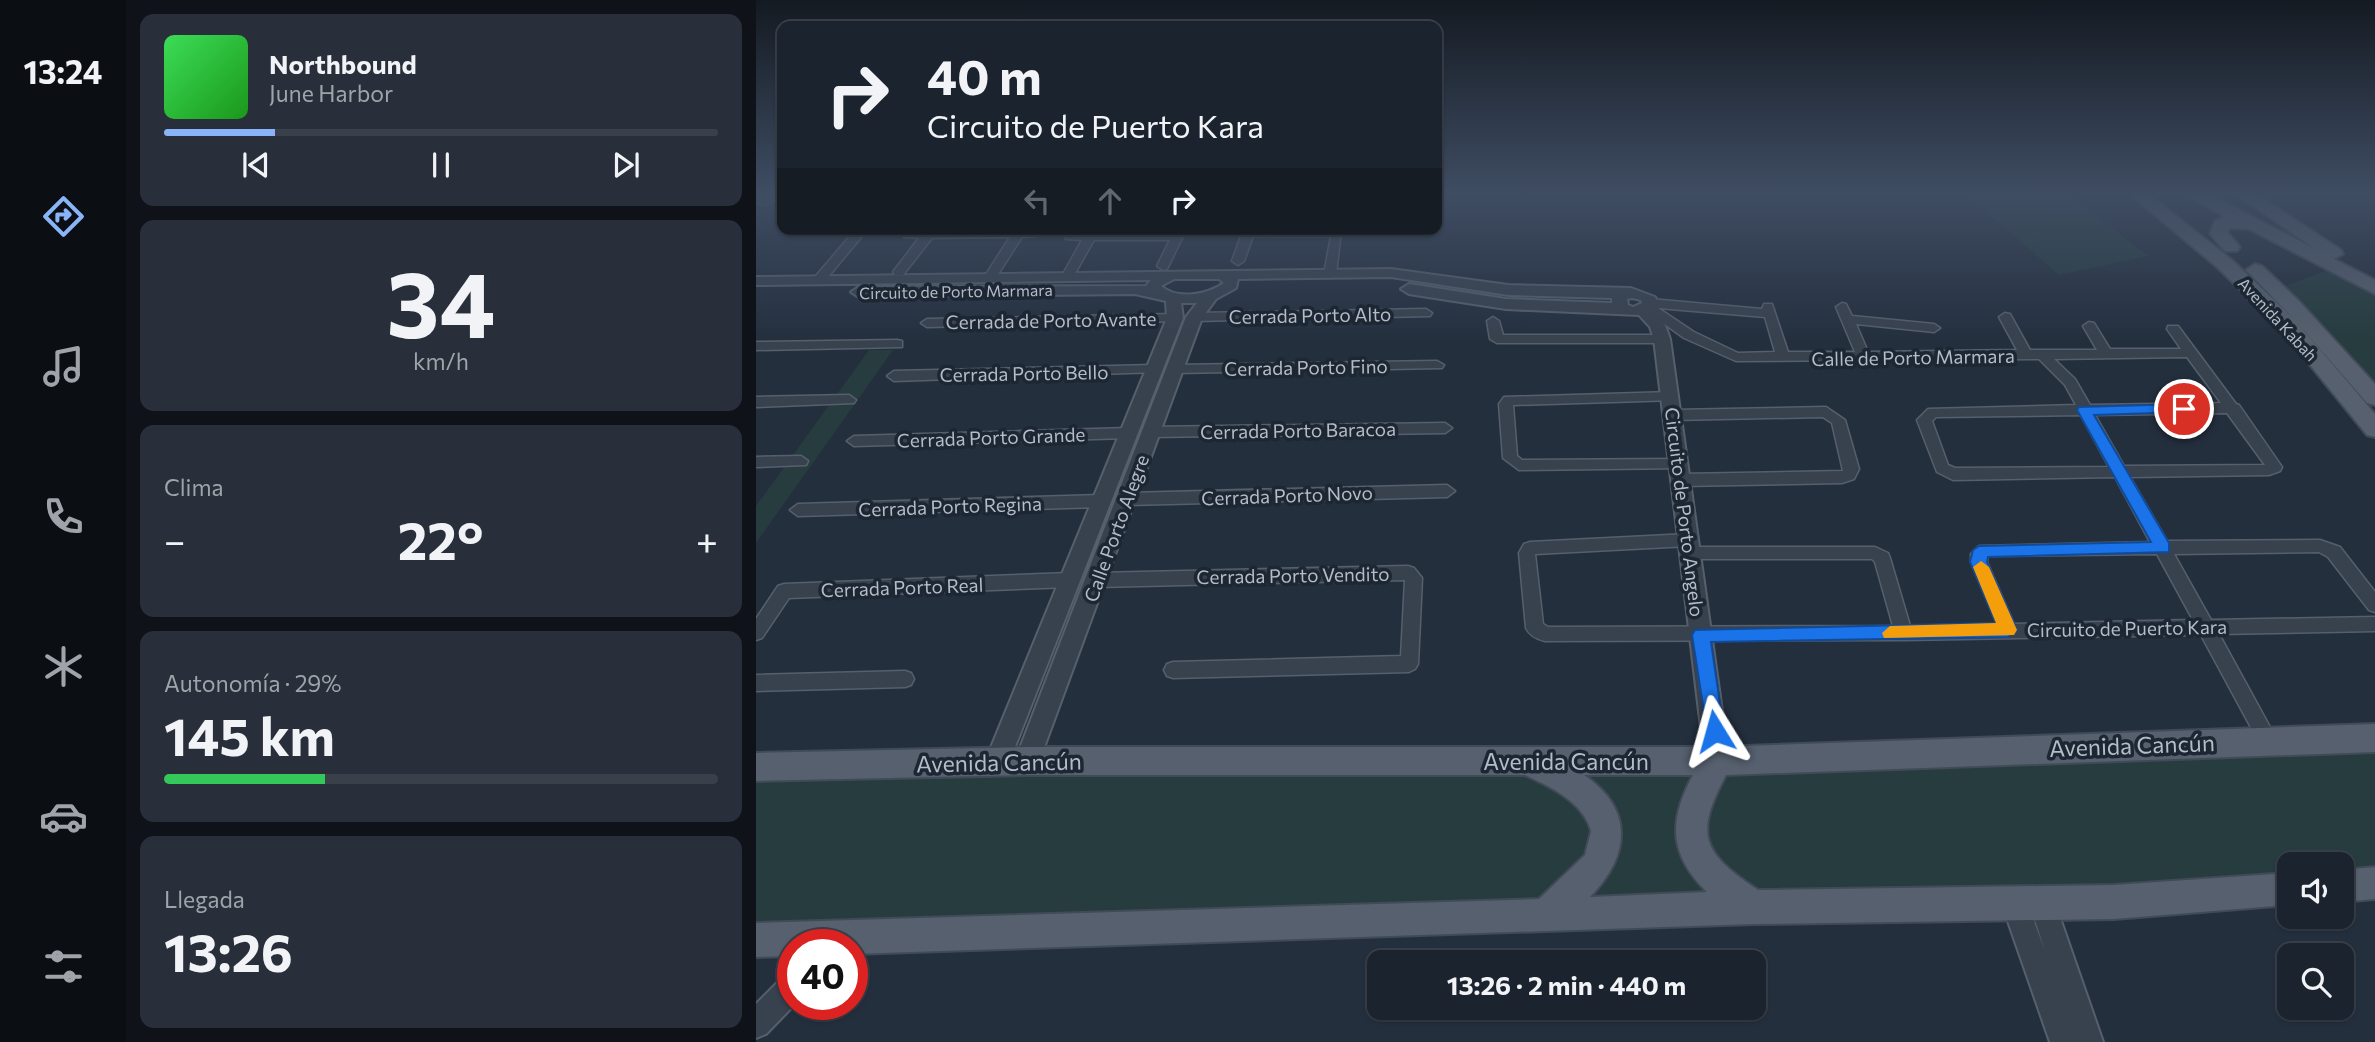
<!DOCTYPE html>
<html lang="es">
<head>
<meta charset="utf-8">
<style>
	:root { --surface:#1b232e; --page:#282f3a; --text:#f1f3f6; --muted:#a0a4aa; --line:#39404a; --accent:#8ab4f8 }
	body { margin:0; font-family:Commissioner,sans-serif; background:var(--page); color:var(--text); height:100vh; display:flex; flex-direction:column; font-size:26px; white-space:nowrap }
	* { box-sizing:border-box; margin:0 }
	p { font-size:23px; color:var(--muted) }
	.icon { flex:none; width:38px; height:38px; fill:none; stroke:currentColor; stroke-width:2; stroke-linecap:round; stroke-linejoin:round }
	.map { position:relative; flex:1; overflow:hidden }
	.details { display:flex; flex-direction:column; gap:14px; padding:14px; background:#0f1319; width:630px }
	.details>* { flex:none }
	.top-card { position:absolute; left:21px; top:21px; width:665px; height:214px; border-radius:14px; box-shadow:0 2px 5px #0004,0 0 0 2px var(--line); background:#1b232e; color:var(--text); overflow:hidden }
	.tools { position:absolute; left:1521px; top:852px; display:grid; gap:14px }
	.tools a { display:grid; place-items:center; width:77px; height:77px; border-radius:14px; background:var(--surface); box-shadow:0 2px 5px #0004,0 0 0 2px var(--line); font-size:35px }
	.speed { position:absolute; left:21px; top:929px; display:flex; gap:14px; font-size:35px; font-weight:700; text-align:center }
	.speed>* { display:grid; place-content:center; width:91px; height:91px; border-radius:50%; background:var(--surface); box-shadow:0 2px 5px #0004,0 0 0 2px var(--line); line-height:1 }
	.speed .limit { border:10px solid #d22; background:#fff; color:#111 }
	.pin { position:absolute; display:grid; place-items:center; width:60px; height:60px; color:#fff; margin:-30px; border:4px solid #fff; border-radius:50%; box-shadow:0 2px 7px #0007 }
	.me { position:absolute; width:77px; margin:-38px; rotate:352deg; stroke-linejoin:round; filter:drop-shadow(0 0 5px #0008) }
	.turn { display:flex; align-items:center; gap:24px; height:147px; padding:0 35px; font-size:32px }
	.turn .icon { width:91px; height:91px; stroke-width:2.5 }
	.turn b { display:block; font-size:49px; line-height:60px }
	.lanes { display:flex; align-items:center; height:66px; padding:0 35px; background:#0003; justify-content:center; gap:35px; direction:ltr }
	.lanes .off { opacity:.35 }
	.big { font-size:52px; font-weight:700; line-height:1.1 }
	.details .card { flex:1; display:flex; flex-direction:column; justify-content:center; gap:10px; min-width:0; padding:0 24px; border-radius:14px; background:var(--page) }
	.details .dial { align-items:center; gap:0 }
	.dial b { font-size:91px; line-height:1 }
	.song { display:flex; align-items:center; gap:21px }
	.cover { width:84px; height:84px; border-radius:10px; background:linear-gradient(135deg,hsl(130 70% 55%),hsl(120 70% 35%)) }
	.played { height:7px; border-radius:4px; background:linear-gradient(90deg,var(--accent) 20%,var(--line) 20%) }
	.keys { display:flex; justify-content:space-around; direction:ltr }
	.heat { display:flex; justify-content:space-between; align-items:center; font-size:38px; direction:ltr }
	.charge { height:10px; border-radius:5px; background:linear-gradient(90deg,#34c759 29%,var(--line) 0) }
	.trip { position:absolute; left:611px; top:950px; width:399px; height:70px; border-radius:14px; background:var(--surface); box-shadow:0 2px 5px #0004,0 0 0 2px var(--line); font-weight:700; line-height:70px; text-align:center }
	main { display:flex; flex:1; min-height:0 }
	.dock { display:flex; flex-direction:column; width:126px; justify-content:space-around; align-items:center; background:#0b0e12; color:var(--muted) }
	.dock .icon { width:49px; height:49px }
	.dock .selected { color:var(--accent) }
	.dock b { font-size:32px; color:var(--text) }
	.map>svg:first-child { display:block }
	.green { fill:#263c3f }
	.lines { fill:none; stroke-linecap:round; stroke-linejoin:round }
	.minor-casing { stroke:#565f6c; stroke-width:3 }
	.tertiary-casing { stroke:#565f6c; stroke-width:4 }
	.primary-casing { stroke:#414a57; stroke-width:4 }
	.minor { fill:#38414e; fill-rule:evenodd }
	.tertiary { fill:#38414e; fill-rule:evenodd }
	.primary { fill:#56606e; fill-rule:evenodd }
	.route { fill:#1a73e8; stroke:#114b97; stroke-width:2 }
	.slow { fill:#f59e0b }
	.labels { text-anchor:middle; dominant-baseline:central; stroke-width:7; stroke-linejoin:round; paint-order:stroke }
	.far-street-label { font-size:16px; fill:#b4bcc9; stroke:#1d2633 }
	.street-label { font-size:19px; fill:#b4bcc9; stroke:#1d2633 }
	.near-street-label { font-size:23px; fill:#b4bcc9; stroke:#1d2633 }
</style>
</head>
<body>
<main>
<nav class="dock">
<b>13:24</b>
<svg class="icon selected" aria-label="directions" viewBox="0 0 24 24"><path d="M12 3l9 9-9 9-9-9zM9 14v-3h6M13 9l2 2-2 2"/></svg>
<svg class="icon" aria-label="music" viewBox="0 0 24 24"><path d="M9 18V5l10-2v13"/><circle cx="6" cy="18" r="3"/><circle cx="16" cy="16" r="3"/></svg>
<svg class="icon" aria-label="phone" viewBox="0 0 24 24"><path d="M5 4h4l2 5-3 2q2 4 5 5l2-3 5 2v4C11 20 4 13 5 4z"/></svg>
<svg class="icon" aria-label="climate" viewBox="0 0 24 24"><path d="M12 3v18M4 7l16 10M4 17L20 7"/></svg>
<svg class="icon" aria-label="car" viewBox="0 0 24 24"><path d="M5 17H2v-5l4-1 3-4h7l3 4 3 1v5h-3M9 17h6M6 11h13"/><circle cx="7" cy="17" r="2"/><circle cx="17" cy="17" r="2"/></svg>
<svg class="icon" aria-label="filters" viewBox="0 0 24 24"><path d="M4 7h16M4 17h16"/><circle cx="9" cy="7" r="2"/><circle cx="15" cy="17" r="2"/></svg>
</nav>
<section class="details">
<div class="card">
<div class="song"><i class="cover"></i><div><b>Northbound</b><p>June Harbor</p></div></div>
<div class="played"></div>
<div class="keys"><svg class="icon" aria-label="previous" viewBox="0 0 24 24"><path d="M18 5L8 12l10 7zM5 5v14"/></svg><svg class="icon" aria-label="pause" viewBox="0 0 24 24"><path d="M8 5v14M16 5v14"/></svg><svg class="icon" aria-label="next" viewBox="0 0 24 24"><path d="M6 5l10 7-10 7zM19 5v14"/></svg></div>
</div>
<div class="card dial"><b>34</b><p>km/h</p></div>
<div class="card"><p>Clima</p>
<div class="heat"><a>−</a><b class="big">22°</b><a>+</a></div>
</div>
<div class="card"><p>Autonomía · 29%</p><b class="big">145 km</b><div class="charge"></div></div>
<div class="card"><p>Llegada</p><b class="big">13:26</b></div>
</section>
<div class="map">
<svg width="1619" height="1042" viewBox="0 0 1619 1042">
	<rect width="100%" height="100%" fill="#242f3e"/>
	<g class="green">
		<path d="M1210 194H1312L1392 256 1303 275Z"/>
		<path d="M1572 270 1619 295V381L1529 286Z"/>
		<path d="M113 350H137L0 543V506Z"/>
		<path d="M1619 739V874L1586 878V864H1533V883L0 939V782L202 762Z"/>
	</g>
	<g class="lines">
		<g class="minor-casing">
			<g id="minor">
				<path d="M0 198H12L18 201 12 204H0Z"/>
				<path d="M100 229H112L67 283H59V277Z"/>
				<path d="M287 230 291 231V235L266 237 239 279H231L229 276 254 237 176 238 147 275H139L137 272 163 238 148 237V233Z"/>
				<path d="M467 230 585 231 580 274 574 278 568 274 575 236H497L488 261 482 265 476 261 485 236 467 234Z"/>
				<path d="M421 233 427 236 411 269 407 270 401 266 414 240H338L317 277H309L307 274 326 240 310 239V235Z"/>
				<path d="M894 299 1006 309 1008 304H1016L1032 352H1099L1080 307 1086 303 1090 304 1096 316 1178 324 1184 328 1178 332 1100 324 1112 352 1261 350 1243 317 1249 313 1254 314 1274 350H1341L1327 326 1333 322 1338 323 1354 349H1425L1411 329 1412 326H1422L1480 404 1483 405 1526 467 1524 471 1513 475 1374 477 1411 541 1564 540 1584 547 1619 592V612L1613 610 1572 557 1563 552 1418 554 1455 620 1619 617V631L1463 634 1521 740 1519 746 1512 749 1505 746 1445 635 1148 640 789 641C781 639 774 636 770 628L763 553 768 544 774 542 933 534 939 536 941 540 939 544 933 546 779 554 787 624 792 627 1137 626 1119 562 1116 559H934L928 558 926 553 928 548 934 547H1119L1132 553 1134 558 1154 626 1241 624 1215 562V554L1223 546 1394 542 1359 477 1197 480 1181 472 1161 420 1172 409 1320 405 1309 385 1283 359 1113 360 1108 362 1103 360 980 361 928 338 889 310 888 303ZM902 308 1009 317 1019 352 982 353 938 332ZM1431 357 1465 403 1334 405 1319 379 1298 359ZM1471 413 1509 465 1368 466 1339 415ZM1325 415 1353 467 1199 468 1192 465 1176 421 1180 417ZM1401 554 1437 620 1258 624 1231 562 1232 556Z"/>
				<path d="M670 309 676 313 674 316 438 321 432 317 438 313Z"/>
				<path d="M419 314 424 315V321L171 327 165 323 171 319Z"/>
				<path d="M737 317 743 321 747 335H906L913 339 906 343H741L734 339 731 321Z"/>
				<path d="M141 340 146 341V347L0 350V342Z"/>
				<path d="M681 361 688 365 686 368 419 373 412 369 419 365Z"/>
				<path d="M398 365 405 369 403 372 138 381 131 376 138 371Z"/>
				<path d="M915 392 922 397 920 400 757 405 761 456 766 460 923 459 930 464 928 468 763 470 747 458 743 404 748 397Z"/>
				<path d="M93 395 100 400 98 403 0 407V397Z"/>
				<path d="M1070 407 1089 420 1103 469 1098 479 1086 483 925 486 917 480 925 474 1087 471 1076 423 1067 417 917 420 910 415 917 410Z"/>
				<path d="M689 423 696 428 689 433 395 437 388 432 395 427Z"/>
				<path d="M373 428 380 433 373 438 98 446 91 441 98 436Z"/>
				<path d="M45 456 52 461 50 465 0 467V457Z"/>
				<path d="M691 485 699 491 691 497 371 505 363 499 371 493Z"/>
				<path d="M345 495 353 501 345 507 42 516 34 510 42 504Z"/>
				<path d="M652 566 658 568 666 578 662 664 659 669 653 672 417 678 411 676 408 670 411 664 417 662 645 656 649 580 341 587 335 585 333 580 335 575 341 573Z"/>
				<path d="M314 573 320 575 322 580 320 585 314 587 33 598 6 638 0 640V619L22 586 28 584Z"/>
				<path d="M149 671 155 673 158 679 155 685 149 687 0 691V675Z"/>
			</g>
		</g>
		<g class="tertiary-casing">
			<g id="tertiary">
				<path d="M635 269 752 285 875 288 899 297 902 303 896 311 909 325 914 339 973 761 969 769 961 772 953 769 949 761 898 339 894 327 883 315 750 309 653 294 645 289 653 284 750 299 856 303V298L752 295 635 277 482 279 480 288 460 299 446 318 283 761 279 769 271 772 263 769 259 761 430 317 441 303H425L427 318 253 762 249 770 241 773 233 770 229 762 411 318 410 301 379 294 103 297 95 292 103 287 390 286 395 280 0 285V277ZM418 279H463L468 283C451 295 421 300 405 286ZM876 298 885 300 886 303 877 307 872 305 871 299Z"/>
				<path d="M1259 891 1268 895 1289 951 1274 904 1278 895 1287 891 1296 895 1347 1042H1294L1246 904 1250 895Z"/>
				<path d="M37 973 39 1004 10 1034 0 1038V1004L27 977Z"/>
			</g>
		</g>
		<g class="primary-casing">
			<g id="primary">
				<path d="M1374 194H1392L1476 260 1538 319 1490 270 1499 264 1506 266 1542 300 1619 384V405L1611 403 1539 320 1619 414V437L1611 435 1524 328 1462 268Z"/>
				<path d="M1430 194H1452L1559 249 1480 194H1500L1585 250 1587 254 1578 259 1619 280V294L1493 229 1473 228 1472 233 1484 247 1481 251H1469L1454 234 1459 221 1469 217Z"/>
				<path d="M1619 724V752L970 775C938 835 946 853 1002 890L1358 885 1533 873V905L1358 919 998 924 96 954V945H37V956L0 957V923L783 899 829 855 835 831C827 802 795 787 769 775H271L0 781V753L271 747H961ZM828 775H937C912 821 913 855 951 892L834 897C874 856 879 810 828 775Z"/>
				<path d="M1619 867V899L1586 902V870Z"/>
			</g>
		</g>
		<use href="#minor" class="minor"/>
		<use href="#tertiary" class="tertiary"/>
		<use href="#primary" class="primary"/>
	</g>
	<linearGradient id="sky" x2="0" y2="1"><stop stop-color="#141a22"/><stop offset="0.57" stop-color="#3f4d63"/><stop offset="1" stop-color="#3f4d63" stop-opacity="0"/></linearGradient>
	<rect width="1619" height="340" fill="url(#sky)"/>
	<path class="route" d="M1428 404 1435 409 1433 412 1338 415 1413 543V552L1232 557 1231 562 1261 630 1252 637 955 642 968 731 966 737 959 739 952 737 936 635 939 630 1240 623 1214 562 1217 550 1223 546 1395 542 1321 410 1323 407Z"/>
	<path class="slow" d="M1225 561 1233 567 1261 630 1258 635 1128 638 1126 633 1134 626 1240 623 1217 567Z"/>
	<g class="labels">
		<g class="far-street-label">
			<text transform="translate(200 291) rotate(-1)">Circuito de Porto Marmara</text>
			<text transform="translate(1522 319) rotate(47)">Avenida Kabah</text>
		</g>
		<g class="street-label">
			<text transform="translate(554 315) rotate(-1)">Cerrada Porto Alto</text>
			<text transform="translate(295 320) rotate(-1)">Cerrada de Porto Avante</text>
			<text transform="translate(1157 357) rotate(-1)">Calle de Porto Marmara</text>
			<text transform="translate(550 367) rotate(-1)">Cerrada Porto Fino</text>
			<text transform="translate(268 373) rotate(-1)">Cerrada Porto Bello</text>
			<text transform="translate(542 430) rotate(-1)">Cerrada Porto Baracoa</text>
			<text transform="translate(235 437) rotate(-2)">Cerrada Porto Grande</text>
			<text transform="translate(531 495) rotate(-2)">Cerrada Porto Novo</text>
			<text transform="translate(194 506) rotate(-2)">Cerrada Porto Regina</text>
			<text transform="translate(929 512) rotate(83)">Circuito de Porto Angelo</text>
			<text transform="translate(360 528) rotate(-70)">Calle Porto Alegre</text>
			<text transform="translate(537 575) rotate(-1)">Cerrada Porto Vendito</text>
			<text transform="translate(146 587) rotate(-2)">Cerrada Porto Real</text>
			<text transform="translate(1371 628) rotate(-1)">Circuito de Puerto Kara</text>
		</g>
		<g class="near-street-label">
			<text transform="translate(1376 745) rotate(-2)">Avenida Cancún</text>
			<text x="810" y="761">Avenida Cancún</text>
			<text transform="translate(243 762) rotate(-1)">Avenida Cancún</text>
		</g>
	</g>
</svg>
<div class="tools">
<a><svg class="icon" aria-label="sound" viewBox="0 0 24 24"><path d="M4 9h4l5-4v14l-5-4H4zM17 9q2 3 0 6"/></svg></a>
<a><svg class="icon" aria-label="search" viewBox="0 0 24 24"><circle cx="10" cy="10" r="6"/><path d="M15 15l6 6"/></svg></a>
</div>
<div class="speed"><div class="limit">40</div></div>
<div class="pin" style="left:1428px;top:409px;background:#d93025"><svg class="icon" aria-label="arrive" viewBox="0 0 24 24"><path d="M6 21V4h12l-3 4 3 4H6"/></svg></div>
<svg class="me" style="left:959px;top:731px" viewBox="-20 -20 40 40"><path d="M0-17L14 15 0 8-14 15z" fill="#1a73e8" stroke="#fff" stroke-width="4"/></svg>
<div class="trip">13:26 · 2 min · 440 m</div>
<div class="top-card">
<div class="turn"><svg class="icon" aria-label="right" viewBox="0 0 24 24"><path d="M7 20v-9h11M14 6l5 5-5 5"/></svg><div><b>40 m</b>Circuito de Puerto Kara</div></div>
<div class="lanes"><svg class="icon off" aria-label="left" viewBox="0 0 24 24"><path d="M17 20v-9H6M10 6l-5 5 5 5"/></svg><svg class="icon off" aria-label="ahead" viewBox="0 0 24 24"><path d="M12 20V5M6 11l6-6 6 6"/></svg><svg class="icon" aria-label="right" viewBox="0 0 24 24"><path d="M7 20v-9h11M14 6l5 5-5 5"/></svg></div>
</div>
</div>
</main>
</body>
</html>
